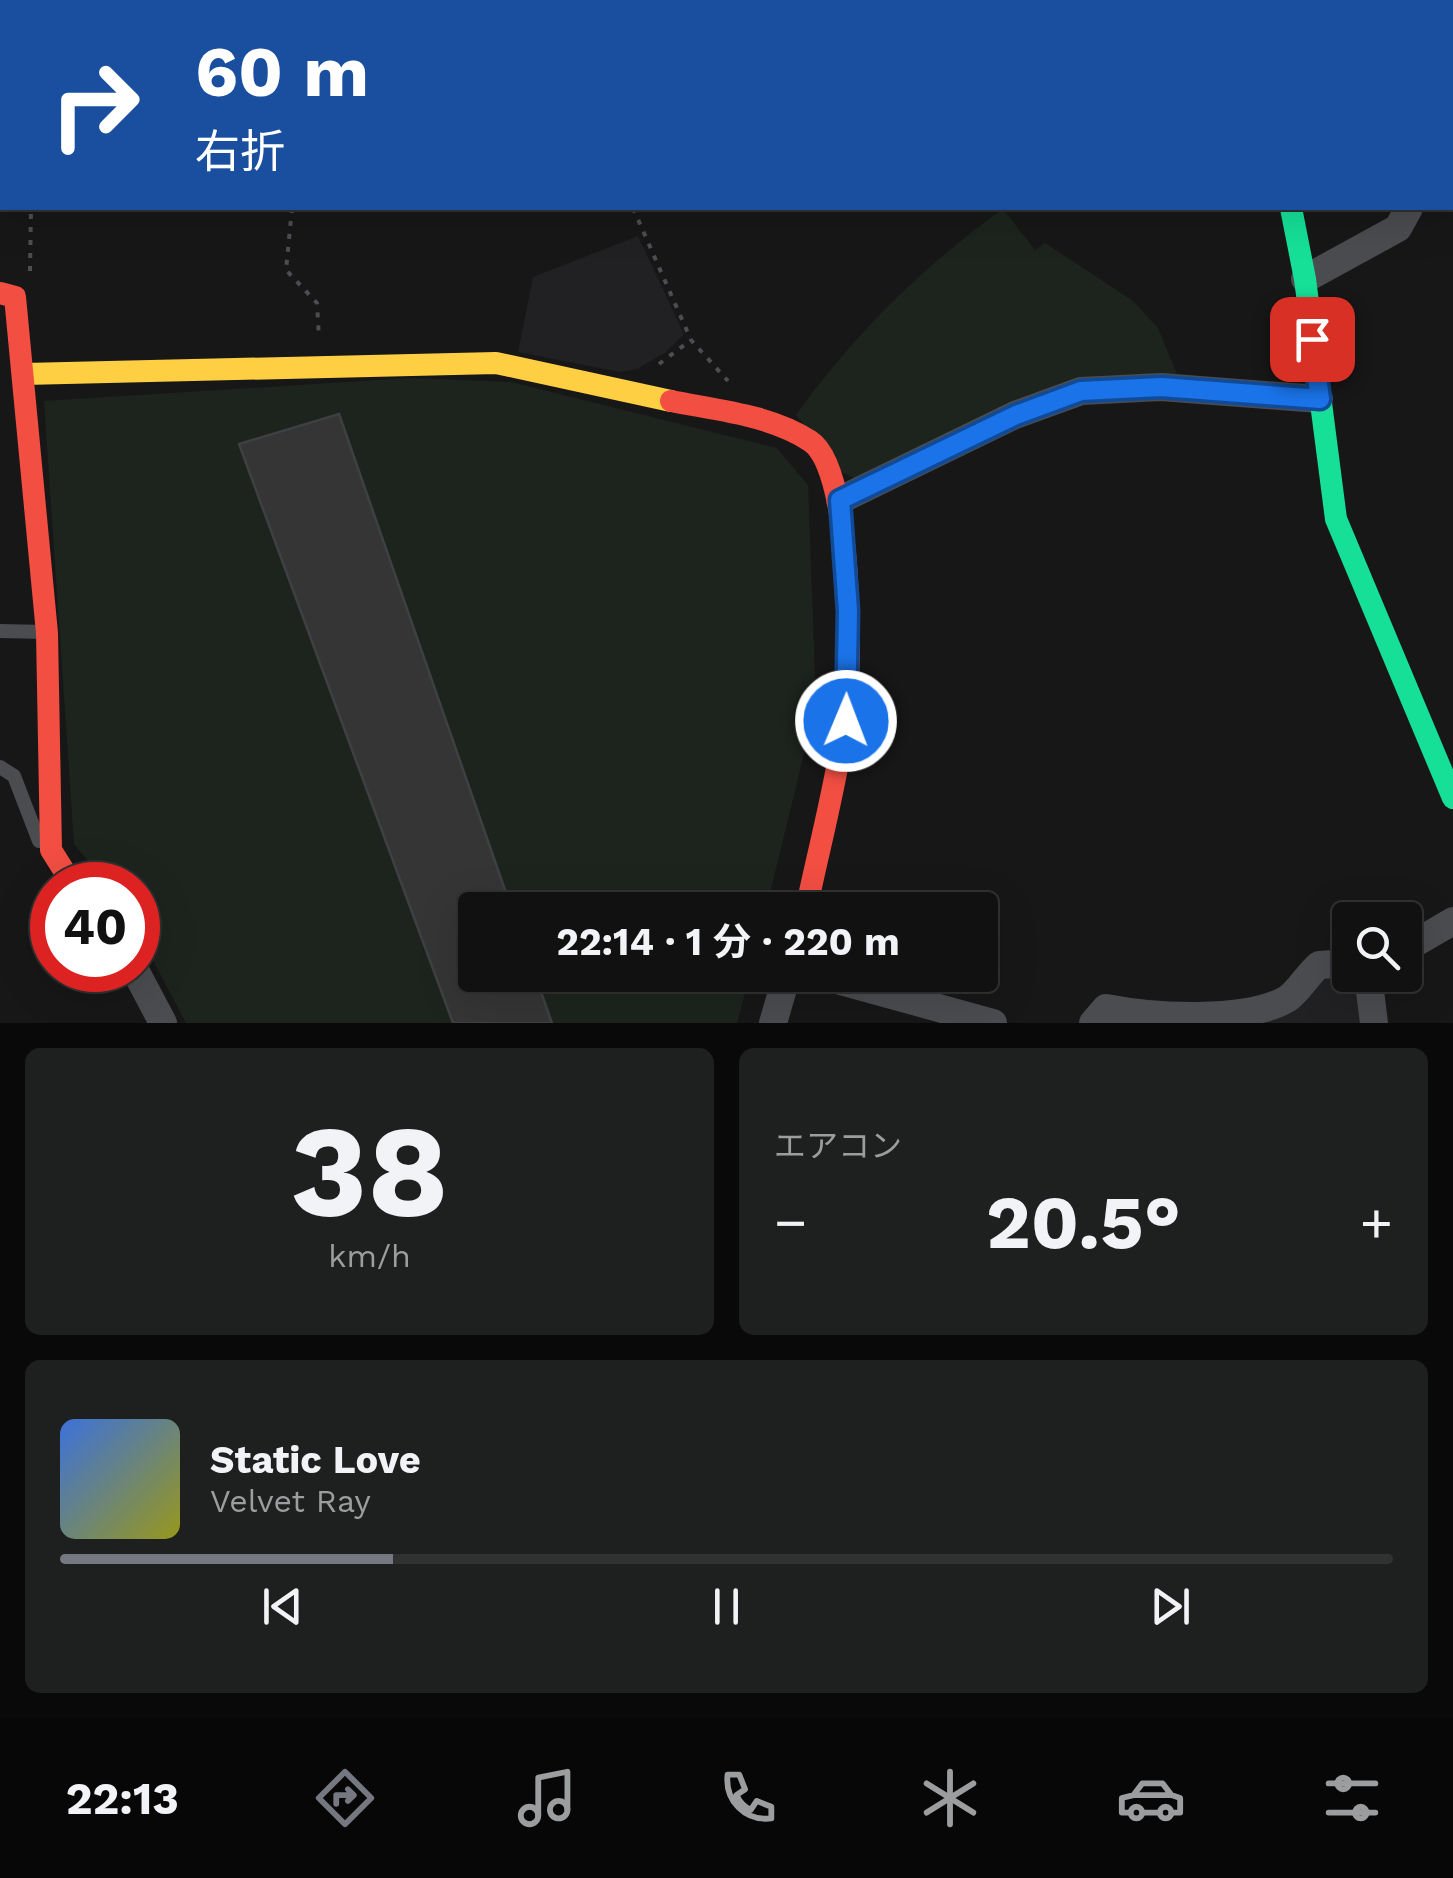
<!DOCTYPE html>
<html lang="ja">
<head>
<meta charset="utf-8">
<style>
	:root { --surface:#111; --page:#1e1f1f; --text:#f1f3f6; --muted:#9c9d9f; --line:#303131; --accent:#757880 }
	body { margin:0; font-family:"Work Sans","Noto Sans JP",sans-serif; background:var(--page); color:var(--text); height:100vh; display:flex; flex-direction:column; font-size:38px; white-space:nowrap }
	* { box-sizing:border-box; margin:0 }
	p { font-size:32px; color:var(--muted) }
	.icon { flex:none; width:55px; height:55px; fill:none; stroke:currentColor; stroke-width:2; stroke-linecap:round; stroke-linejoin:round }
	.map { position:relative; height:1023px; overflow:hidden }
	.sheet { display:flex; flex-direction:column; gap:25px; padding:25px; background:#090909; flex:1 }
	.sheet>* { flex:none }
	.hud { position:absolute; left:0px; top:0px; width:1455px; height:210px; box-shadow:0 10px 40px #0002,0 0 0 2px var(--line); background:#1a4fa0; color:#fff; overflow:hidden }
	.controls { position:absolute; left:1332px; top:902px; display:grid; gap:20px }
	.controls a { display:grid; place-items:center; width:90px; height:90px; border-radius:10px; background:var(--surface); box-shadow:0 10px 40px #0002,0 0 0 2px var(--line); font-size:50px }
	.speed { position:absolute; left:30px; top:862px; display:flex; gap:20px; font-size:50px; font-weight:700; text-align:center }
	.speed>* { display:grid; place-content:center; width:130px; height:130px; border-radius:50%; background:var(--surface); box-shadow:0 10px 40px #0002,0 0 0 2px var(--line); line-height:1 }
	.speed .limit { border:15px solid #d22; background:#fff; color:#111 }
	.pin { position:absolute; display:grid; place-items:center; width:85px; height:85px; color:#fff; margin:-42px; border-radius:20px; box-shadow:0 5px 15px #0006 }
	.me { position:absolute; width:110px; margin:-55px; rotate:1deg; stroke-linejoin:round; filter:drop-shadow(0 0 8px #0008) }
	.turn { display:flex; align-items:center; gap:35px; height:210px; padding:0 30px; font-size:45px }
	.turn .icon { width:130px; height:130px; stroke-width:2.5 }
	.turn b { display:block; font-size:70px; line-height:85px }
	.big { font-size:75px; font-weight:700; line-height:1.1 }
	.sheet .widget { flex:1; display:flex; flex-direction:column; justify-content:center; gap:15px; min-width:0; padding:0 35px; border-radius:15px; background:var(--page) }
	.sheet .dial { align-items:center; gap:0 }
	.dial b { font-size:130px; line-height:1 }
	.song { display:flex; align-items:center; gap:30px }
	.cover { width:120px; height:120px; border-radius:15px; background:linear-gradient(135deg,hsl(220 70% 55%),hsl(60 70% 35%)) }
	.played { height:10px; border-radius:5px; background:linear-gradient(90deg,var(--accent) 25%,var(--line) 25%) }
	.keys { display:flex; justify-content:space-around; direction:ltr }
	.heat { display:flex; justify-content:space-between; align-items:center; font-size:55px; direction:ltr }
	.sheet .tiles { flex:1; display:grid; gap:25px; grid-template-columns:1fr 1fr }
	.widget:last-child { grid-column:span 2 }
	.trip { position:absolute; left:458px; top:892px; width:540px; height:100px; border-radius:10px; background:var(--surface); box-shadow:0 10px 40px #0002,0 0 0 2px var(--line); font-weight:700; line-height:100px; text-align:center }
	.dock { display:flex; height:160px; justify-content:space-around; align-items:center; background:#070707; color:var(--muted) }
	.dock .icon { width:70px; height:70px }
	.dock .selected { color:var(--accent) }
	.dock b { font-size:45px; color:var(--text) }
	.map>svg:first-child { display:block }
	.built { fill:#212123 }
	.green { fill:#1d241e }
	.building { fill:#353536; stroke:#3f4043; stroke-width:2.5 }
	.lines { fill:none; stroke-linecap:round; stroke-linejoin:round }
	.path { stroke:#4d4e52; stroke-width:4; stroke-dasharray:5 8; stroke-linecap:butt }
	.lane { stroke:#4b4c50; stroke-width:14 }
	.street { stroke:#4b4c50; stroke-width:28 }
	.fast { stroke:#16e098; stroke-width:22 }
	.slow { stroke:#ffcf43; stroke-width:22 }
	.jam { stroke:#f24e42; stroke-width:22 }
	.route-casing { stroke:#114b97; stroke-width:25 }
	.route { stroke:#1a73e8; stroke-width:18 }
</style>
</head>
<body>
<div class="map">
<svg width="1453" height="1023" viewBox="0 0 1453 1023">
	<rect width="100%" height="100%" fill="#171717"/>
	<g class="built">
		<path d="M638 236 684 334 666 352 637 369 620 372 518 352 533 277Z"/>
		<path d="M1319 973 1355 975 1366 1023H1101L1244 1017Z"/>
	</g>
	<g class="green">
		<path d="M1003 209 1035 250 1045 243 1133 301 1158 328 1177 374 1099 376 1061 385 859 480 843 473 796 415C853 335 923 266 1003 209Z"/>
		<path d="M411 378 511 382 777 448 808 485 816 704 766 910H475V975H750L737 1023H186L138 932V885H108L74 844 44 401Z"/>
	</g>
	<path class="building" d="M339 414 512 910H475V975H535L552 1023H453L239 444Z"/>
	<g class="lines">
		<g class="path">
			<path d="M33 0V2"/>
			<path d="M531 0 533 2"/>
			<path d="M1135 0 1136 2"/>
			<path d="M322 2V0"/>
			<path d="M292 208 286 270 317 303 319 338"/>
			<path d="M633 208 691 340 728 381"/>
			<path d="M30 271 31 208"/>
			<path d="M659 364 691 340"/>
		</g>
		<g class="lane">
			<path d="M0 631 46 632"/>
			<path d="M0 767 14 776 39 841"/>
		</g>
		<g class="street">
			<path d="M1258 0 1259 2"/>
			<path d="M1452 120 1453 119"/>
			<path d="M1305 279 1398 228 1409 208"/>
			<path d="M840 500 1015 415 1081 391 1161 387 1319 399"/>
			<path d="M1405 949 1453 921"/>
			<path d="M135 970 163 1023"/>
			<path d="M819 975 993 1023"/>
			<path d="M1368 975 1374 1023"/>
			<path d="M773 1023 787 975"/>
			<path d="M1093 1023 1106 1008C1151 1017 1246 1023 1287 999 1298 992 1308 974 1319 965L1350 963"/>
		</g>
		<path class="fast" d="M1291 208 1305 279 1336 519 1453 798"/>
		<path class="slow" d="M24 374 496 363 671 401"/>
		<g class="jam">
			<path d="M0 293 15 297 47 633 51 850 73 885"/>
			<path d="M671 401C716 410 771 415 810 441 854 469 852 671 845 722 836 785 819 848 806 910"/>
		</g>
	</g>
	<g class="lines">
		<g class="route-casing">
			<path id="route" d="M846 721 848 611 840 500 1016 415 1081 391 1161 387 1320 399 1312 339"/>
		</g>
		<use href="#route" class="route"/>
	</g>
</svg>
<div class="controls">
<a><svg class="icon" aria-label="search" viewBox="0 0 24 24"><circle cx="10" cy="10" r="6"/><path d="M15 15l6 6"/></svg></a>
</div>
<div class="speed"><div class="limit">40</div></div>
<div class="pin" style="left:1312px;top:339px;background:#d93025"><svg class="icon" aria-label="arrive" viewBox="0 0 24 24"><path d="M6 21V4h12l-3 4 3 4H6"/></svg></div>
<svg class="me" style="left:846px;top:721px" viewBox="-20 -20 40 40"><circle r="17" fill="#1a73e8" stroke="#fff" stroke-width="3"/><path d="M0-11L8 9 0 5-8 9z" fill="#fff"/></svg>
<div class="trip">22:14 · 1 分 · 220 m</div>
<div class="hud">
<div class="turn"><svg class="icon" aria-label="right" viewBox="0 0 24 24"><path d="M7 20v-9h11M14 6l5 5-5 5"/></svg><div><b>60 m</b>右折</div></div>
</div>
</div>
<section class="sheet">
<div class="tiles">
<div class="widget dial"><b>38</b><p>km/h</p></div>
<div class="widget"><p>エアコン</p>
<div class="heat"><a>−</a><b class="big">20.5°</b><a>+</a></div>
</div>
<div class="widget">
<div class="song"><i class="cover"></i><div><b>Static Love</b><p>Velvet Ray</p></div></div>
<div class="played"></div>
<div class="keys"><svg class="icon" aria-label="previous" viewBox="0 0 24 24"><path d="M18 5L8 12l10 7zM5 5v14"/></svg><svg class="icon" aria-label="pause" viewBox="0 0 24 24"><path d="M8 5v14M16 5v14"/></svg><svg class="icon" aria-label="next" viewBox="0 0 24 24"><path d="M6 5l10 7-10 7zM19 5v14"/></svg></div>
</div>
</div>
</section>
<nav class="dock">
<b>22:13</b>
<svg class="icon selected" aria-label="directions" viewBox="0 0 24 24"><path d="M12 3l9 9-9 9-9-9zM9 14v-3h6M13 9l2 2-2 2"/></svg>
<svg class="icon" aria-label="music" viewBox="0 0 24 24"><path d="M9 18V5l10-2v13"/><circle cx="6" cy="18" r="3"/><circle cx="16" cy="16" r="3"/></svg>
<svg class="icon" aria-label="phone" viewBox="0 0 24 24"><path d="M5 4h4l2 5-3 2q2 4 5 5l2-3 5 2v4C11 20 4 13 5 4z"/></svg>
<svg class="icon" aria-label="climate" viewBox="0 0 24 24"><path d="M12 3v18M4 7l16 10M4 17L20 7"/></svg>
<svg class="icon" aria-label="car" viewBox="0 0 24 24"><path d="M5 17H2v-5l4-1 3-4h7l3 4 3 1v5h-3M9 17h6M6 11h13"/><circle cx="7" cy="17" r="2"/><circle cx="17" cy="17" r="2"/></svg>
<svg class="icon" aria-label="filters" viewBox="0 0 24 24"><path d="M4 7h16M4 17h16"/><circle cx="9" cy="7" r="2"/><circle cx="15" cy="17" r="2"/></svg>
</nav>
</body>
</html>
